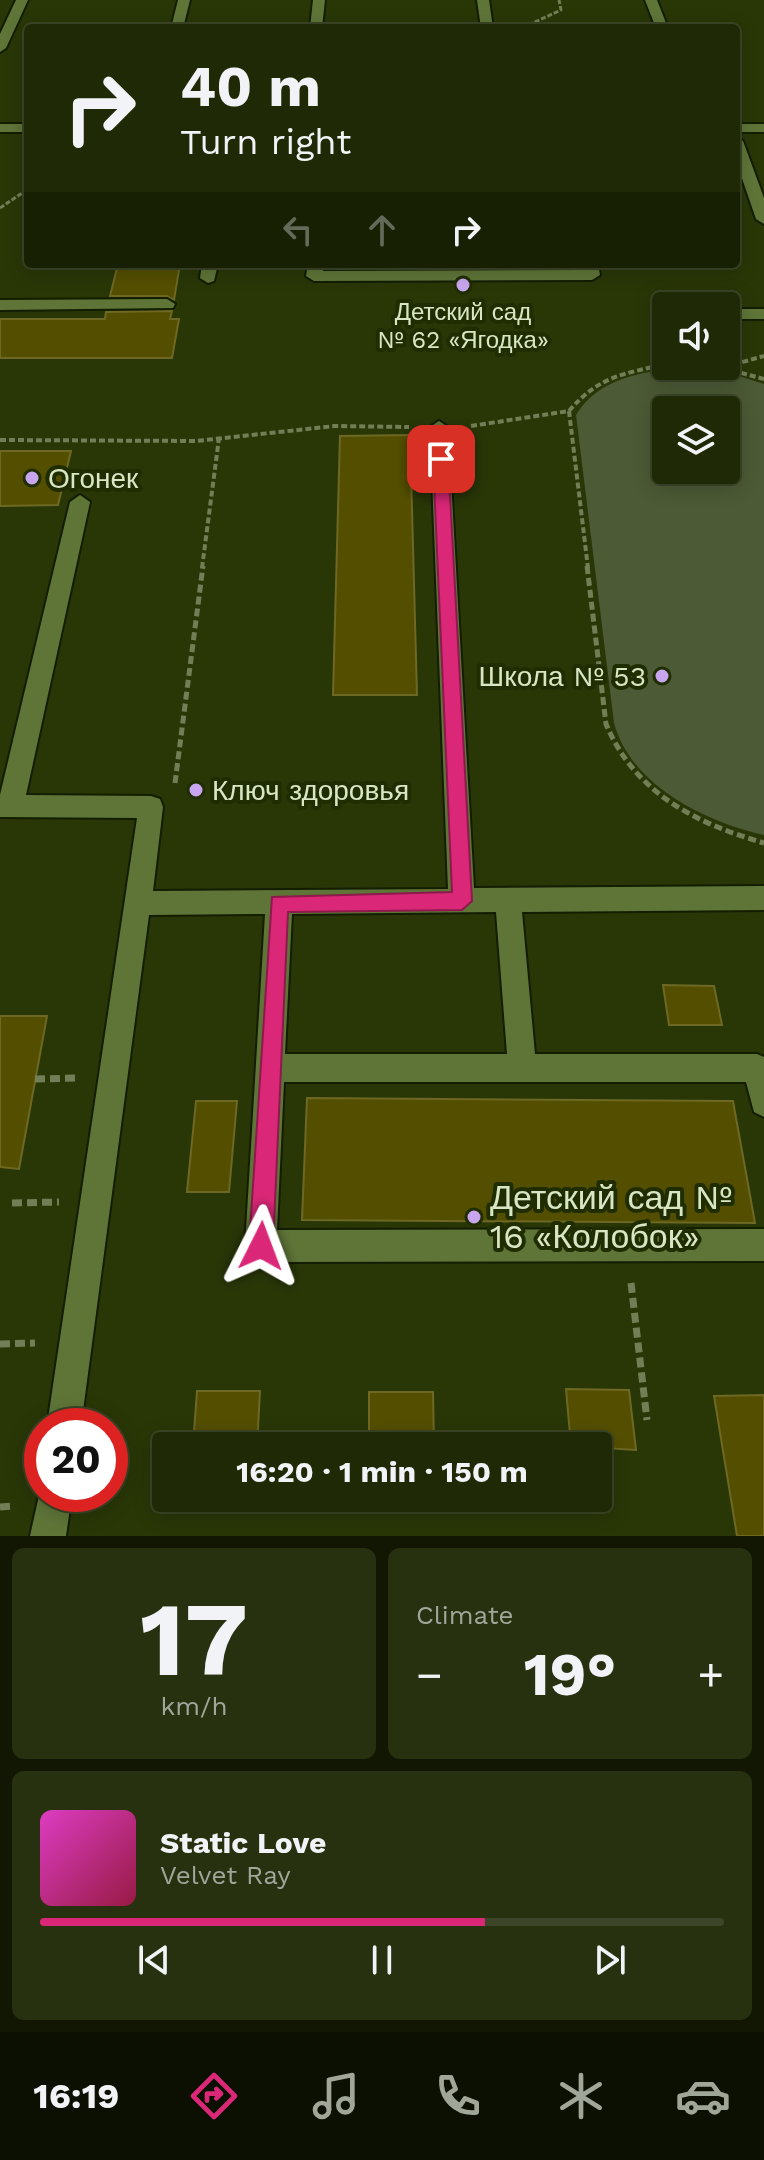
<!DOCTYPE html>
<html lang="en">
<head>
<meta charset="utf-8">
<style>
	:root { --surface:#1f2905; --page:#27310f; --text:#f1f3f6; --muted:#a1a69a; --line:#3c4527; --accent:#db2777 }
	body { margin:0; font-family:"Work Sans",sans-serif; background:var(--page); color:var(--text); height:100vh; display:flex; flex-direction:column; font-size:30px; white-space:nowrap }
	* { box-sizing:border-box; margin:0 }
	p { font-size:26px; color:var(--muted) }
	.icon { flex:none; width:44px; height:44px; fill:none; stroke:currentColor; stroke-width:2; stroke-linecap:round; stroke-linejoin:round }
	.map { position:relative; height:1536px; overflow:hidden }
	.side { display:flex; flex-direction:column; gap:12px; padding:12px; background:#111703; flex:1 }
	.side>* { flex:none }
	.banner { position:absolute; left:24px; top:24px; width:716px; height:244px; border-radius:8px; box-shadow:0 4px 20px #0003,0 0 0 2px var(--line); background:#1f2905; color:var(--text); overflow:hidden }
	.buttons { position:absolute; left:652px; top:292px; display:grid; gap:16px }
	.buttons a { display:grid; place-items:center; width:88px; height:88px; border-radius:8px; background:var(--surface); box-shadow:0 4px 20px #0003,0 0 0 2px var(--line); font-size:40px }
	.speed { position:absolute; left:24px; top:1408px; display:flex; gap:16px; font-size:40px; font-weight:700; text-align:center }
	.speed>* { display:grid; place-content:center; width:104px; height:104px; border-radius:50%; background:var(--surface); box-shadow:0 4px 20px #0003,0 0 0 2px var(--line); line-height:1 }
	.speed .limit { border:12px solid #d22; background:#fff; color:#111 }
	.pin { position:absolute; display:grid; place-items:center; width:68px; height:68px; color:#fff; margin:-34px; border-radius:16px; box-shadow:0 4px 12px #0006 }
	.me { position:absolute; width:88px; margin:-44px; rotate:3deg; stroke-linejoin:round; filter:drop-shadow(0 0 6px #0008) }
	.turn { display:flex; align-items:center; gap:28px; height:168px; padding:0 24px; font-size:36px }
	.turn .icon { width:104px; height:104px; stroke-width:2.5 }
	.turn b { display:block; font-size:56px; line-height:68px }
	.lanes { display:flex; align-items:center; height:76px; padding:0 24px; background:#0003; justify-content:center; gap:40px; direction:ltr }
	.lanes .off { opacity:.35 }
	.big { font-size:60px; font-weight:700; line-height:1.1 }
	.side .tile { flex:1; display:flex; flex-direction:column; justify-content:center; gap:12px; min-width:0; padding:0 28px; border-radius:12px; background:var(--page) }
	.side .dial { align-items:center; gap:0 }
	.dial b { font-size:104px; line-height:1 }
	.song { display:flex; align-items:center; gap:24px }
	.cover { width:96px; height:96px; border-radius:12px; background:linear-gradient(135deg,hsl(310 70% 55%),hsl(340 70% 35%)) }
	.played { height:8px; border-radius:4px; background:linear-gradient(90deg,var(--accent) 65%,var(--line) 65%) }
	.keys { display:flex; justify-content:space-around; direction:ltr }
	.heat { display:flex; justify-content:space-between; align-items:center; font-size:44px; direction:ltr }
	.side .tiles { flex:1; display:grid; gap:12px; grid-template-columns:1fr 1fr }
	.tile:last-child { grid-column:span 2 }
	.trip { position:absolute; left:152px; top:1432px; width:460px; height:80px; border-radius:8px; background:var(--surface); box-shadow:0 4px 20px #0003,0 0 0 2px var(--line); font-weight:700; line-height:80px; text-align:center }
	.dock { display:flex; height:128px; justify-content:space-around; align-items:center; background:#0c1002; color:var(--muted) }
	.dock .icon { width:56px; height:56px }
	.dock .on { color:var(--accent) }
	.dock b { font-size:36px; color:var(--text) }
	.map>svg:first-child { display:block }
	.green { fill:#4c5a35; fill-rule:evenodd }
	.building { fill:#544f00; stroke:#6d6823; stroke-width:2 }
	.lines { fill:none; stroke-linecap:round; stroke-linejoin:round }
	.minor-casing { stroke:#131d00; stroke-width:4 }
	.path-far3 { stroke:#727f56; stroke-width:3; stroke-dasharray:5 2; stroke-linecap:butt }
	.path-far2 { stroke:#727f56; stroke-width:4; stroke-dasharray:6 3; stroke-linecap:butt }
	.path-far1 { stroke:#727f56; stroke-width:5; stroke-dasharray:8 4; stroke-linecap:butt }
	.path { stroke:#727f56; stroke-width:7; stroke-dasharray:10 5; stroke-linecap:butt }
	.minor { fill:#5f7538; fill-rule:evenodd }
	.route { fill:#db2777; stroke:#8e194d; stroke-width:2 }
	.poi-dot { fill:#c8a6ef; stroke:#1f2d00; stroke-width:3 }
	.labels { text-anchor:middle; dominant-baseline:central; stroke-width:8; stroke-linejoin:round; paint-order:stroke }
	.far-poi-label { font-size:24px; fill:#d9e6c6; stroke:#1f2d00 }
	.poi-label { font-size:28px; fill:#d9e6c6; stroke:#1f2d00; text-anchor:start }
	.near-poi-label { font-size:34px; fill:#d9e6c6; stroke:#1f2d00; text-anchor:start }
</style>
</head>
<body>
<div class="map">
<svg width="764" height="1536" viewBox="0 0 764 1536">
	<rect width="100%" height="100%" fill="#293707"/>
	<path class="green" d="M682 368 739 376 764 384V835C706 822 631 786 614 723L576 415C598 378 644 371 682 368ZM666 410H726V470H666Z"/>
	<g class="building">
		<path d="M118 264H180L174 300 167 296H110Z"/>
		<path d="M172 311 170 319H179L172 358H0V319H105L106 312Z"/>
		<path d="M410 435 417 695H333L340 436Z"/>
		<path d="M0 451H71L58 505 0 506Z"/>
		<path d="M663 985 714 986 722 1025H669Z"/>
		<path d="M0 1016H47L19 1169 0 1167Z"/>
		<path d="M307 1098 733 1101 755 1223 302 1220Z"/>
		<path d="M196 1101H237L229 1192H187Z"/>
		<path d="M566 1389 629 1390 636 1450 571 1446Z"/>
		<path d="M197 1391H260L257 1446H193Z"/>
		<path d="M369 1392H433L434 1446H369Z"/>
		<path d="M764 1395V1536H737L714 1396Z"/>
	</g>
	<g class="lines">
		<g class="minor-casing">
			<g id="minor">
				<path d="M16 0H28L6 48 0 52V34Z"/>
				<path d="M178 0H190L183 28H171Z"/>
				<path d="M313 0H325L322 28H310Z"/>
				<path d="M477 0H489L493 28H481Z"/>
				<path d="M645 0H657L668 28H656Z"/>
				<rect x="0" y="124" width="28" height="8"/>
				<rect x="736" y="124" width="28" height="8"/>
				<path d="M736 137 743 141 764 198V224L756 219 736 161Z"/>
				<path d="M202 264H218L214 281 208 283 200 278Z"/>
				<path d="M308 264H324L323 271 583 270 582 264H598L600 275 592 280 314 281 306 276Z"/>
				<path d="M167 299 175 304 173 308 0 310V300Z"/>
				<rect x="726" y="309" width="38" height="10"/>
				<path d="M439 421 448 427 474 888 764 886V910L522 912 535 1054H757L764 1057V1117L754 1112 746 1082H284L277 1230 764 1229V1261L261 1262 250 1257 245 1246 265 914 149 915 81 1426H47L137 818 0 817V795L70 502 80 495 90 502 26 795 151 796 160 799 163 807 153 891 448 889 430 427ZM496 912 507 1054H285L292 914Z"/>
				<path d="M42 1482V1494H72L66 1536H30Z"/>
			</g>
		</g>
		<g class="path-far3">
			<path d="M522 28 561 10 559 0"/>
			<path d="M0 208 28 189"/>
		</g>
		<g class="path-far2">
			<path d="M715 366 764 379"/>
			<path d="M725 367 764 356"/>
			<path d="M569 411 588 568"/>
			<path d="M471 426 569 411C599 376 623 374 666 364"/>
			<path d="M0 440 196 441 335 426 409 427"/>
			<path d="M202 568 219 438"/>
		</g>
		<g class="path-far1">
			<path d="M587 566 606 724C635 793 695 823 764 843"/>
			<path d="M175 783 203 566"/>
		</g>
		<g class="path">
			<path d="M35 1079 78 1078"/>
			<path d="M12 1203 59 1202"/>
			<path d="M631 1283 647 1420"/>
			<path d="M0 1344 35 1343"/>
			<path d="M0 1507 15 1506"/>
		</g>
		<use href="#minor" class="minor"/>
	</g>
	<path class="route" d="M441 454 448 459 472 901 462 910 288 912 273 1246 269 1254 261 1258 252 1254 249 1246 272 897 452 892 433 459Z"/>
	<g class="poi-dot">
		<circle cx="463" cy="285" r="8"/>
		<circle cx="32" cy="478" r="8"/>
		<circle cx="662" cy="676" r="8"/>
		<circle cx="196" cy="790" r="8"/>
		<circle cx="474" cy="1217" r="8"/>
	</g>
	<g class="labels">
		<g class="far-poi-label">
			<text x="463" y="312">Детский сад<tspan x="463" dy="28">№ 62 «Ягодка»</tspan></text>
		</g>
		<g class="poi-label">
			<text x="48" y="478">Огонек</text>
			<text x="646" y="676" text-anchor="end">Школа № 53</text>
			<text x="212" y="790">Ключ здоровья</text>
		</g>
		<g class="near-poi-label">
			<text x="490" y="1197">Детский сад №<tspan x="490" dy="39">16 «Колобок»</tspan></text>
		</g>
	</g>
</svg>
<div class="buttons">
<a><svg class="icon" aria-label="sound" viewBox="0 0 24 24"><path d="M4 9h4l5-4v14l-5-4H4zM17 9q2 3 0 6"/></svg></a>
<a><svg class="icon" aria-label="layers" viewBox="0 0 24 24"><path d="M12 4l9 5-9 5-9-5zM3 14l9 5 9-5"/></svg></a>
</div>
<div class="speed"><div class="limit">20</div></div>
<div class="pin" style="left:441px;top:459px;background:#d93025"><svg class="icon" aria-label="arrive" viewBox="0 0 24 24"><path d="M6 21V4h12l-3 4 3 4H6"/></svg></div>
<svg class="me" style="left:261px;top:1246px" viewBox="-20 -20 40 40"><path d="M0-17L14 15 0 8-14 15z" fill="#db2777" stroke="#fff" stroke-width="4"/></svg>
<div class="trip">16:20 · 1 min · 150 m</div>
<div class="banner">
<div class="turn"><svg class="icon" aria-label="right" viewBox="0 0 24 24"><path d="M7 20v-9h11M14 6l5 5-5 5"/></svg><div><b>40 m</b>Turn right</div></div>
<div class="lanes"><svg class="icon off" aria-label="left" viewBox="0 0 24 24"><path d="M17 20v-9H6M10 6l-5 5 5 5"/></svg><svg class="icon off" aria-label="ahead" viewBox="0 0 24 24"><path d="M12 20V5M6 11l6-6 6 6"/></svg><svg class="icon" aria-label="right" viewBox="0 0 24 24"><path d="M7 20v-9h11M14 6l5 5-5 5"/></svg></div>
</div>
</div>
<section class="side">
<div class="tiles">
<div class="tile dial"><b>17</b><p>km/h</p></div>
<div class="tile"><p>Climate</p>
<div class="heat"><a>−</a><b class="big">19°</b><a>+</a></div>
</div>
<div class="tile">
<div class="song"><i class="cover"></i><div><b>Static Love</b><p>Velvet Ray</p></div></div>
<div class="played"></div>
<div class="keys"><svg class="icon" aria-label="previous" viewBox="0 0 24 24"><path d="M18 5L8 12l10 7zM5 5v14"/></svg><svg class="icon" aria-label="pause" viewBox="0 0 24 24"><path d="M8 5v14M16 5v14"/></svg><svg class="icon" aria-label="next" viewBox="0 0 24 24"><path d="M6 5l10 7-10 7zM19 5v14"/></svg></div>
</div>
</div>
</section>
<nav class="dock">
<b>16:19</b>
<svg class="icon on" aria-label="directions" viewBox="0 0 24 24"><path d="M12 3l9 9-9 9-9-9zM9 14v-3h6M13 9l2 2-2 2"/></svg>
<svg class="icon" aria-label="music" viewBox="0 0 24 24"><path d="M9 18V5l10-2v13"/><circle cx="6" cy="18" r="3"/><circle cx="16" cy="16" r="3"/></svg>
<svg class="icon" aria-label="phone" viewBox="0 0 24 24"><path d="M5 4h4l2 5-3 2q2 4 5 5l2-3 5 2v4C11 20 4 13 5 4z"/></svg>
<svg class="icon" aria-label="climate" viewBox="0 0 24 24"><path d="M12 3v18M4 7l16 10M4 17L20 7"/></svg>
<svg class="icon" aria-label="car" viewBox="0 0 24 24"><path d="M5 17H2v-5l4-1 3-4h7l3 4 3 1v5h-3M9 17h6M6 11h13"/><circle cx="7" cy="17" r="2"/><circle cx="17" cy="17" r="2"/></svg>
</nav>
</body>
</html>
